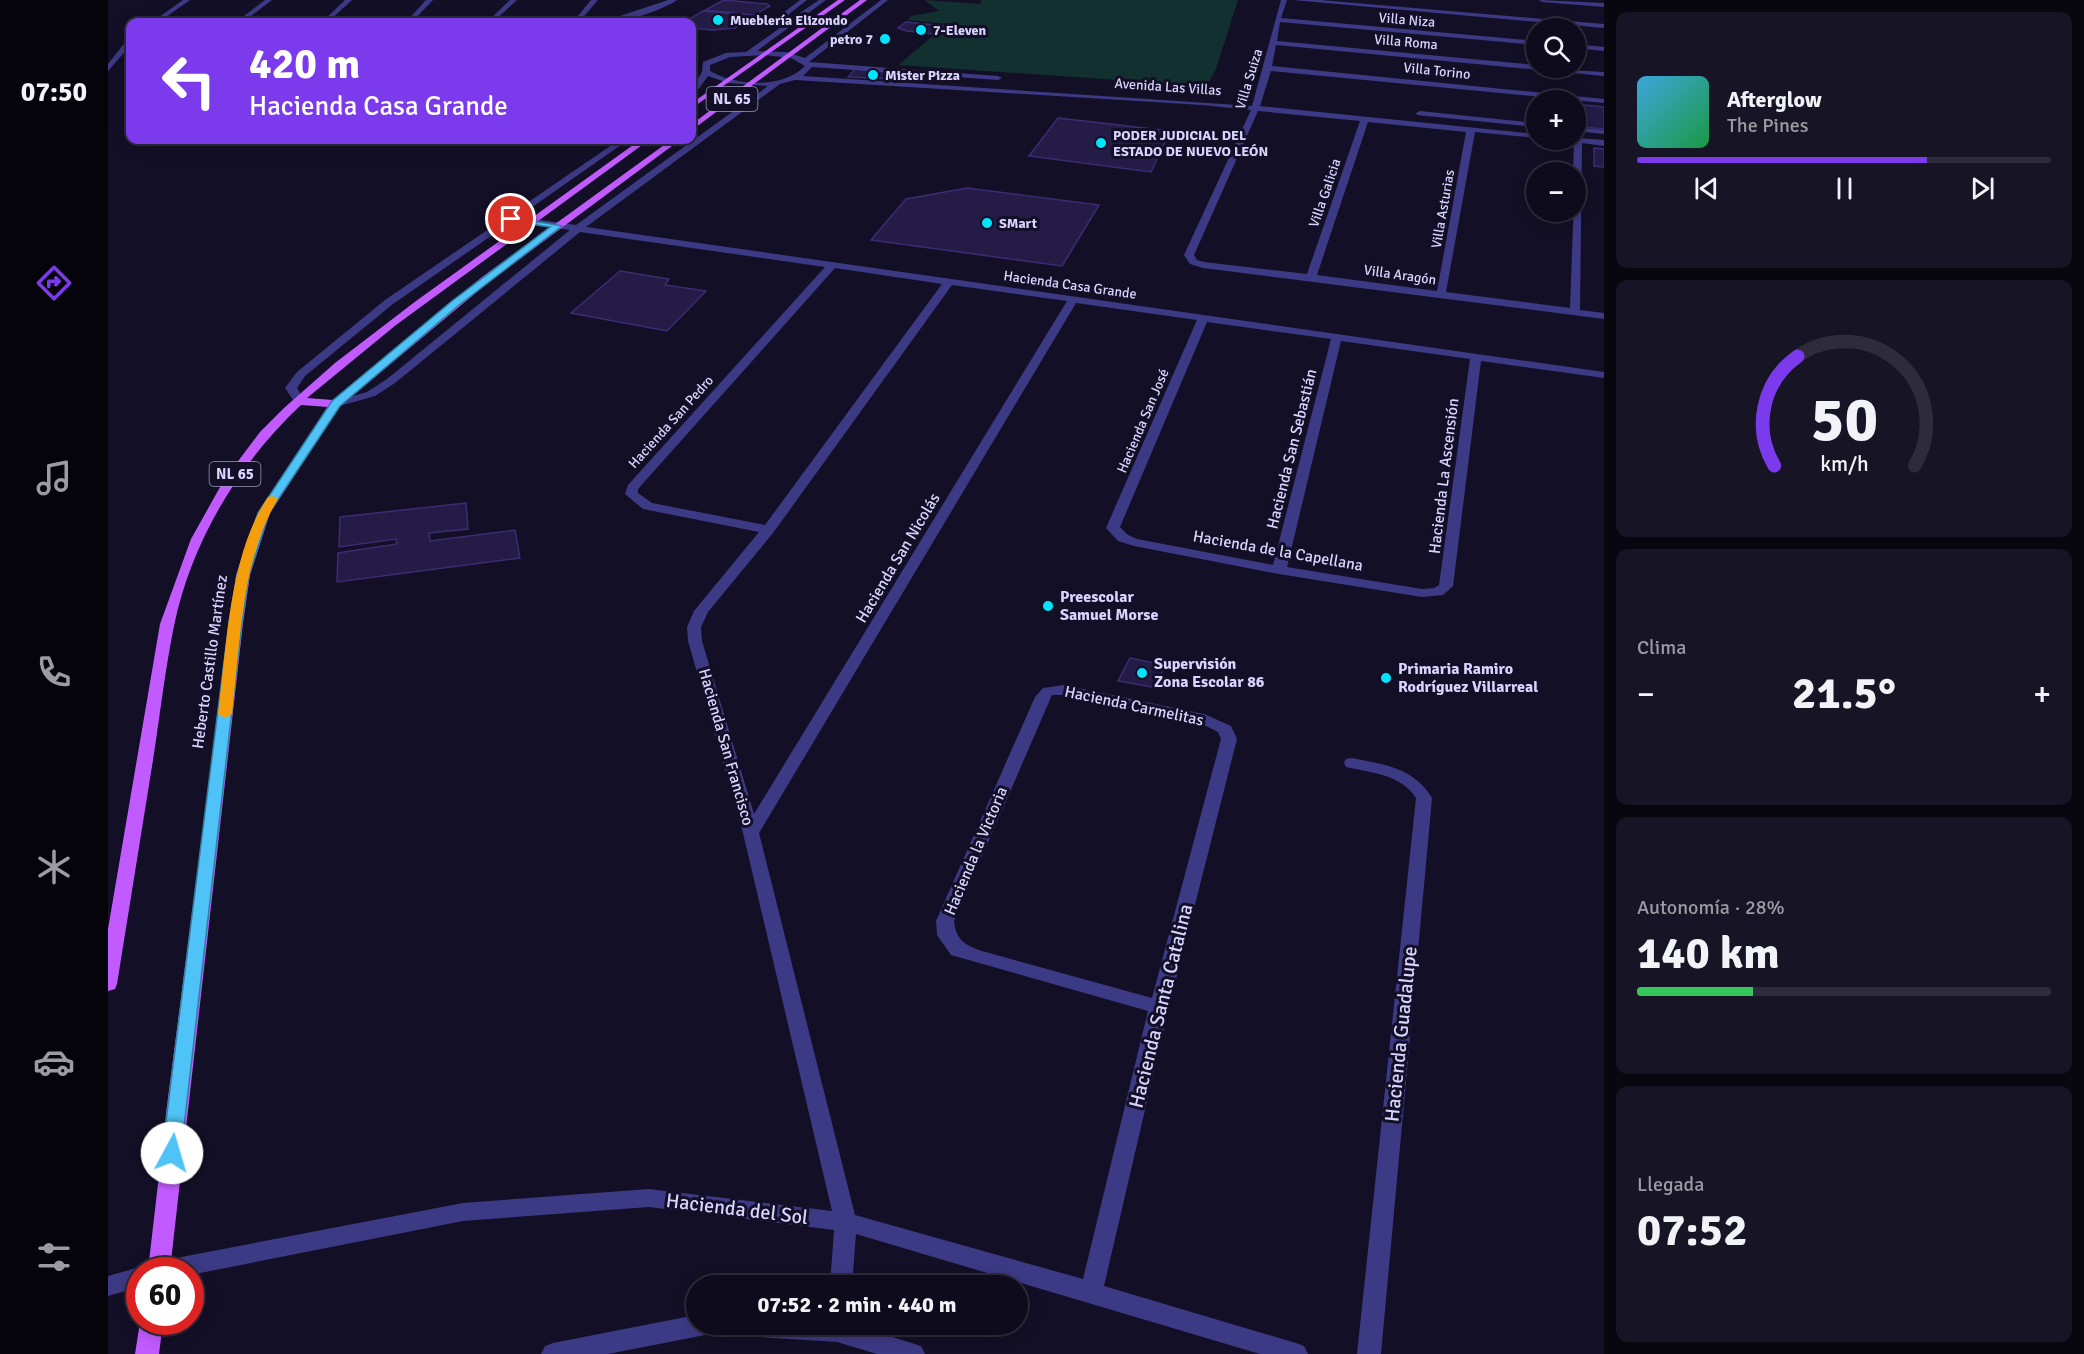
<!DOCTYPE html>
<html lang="es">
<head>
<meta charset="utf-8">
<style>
	:root { --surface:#0e0b1c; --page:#171425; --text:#f1f3f6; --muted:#9b9ba3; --line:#2e2b3b; --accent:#7c3aed }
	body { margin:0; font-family:Signika,sans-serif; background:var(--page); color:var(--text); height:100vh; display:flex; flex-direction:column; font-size:22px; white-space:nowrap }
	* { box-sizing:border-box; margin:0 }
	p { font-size:20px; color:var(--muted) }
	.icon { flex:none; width:33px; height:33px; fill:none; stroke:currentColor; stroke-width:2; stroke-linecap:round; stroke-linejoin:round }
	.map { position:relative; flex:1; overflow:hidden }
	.details { display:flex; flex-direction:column; gap:12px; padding:12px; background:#08060f; width:480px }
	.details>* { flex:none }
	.guide { position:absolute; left:18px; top:18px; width:570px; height:126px; border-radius:12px; box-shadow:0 3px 15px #0003,0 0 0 2px var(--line); background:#7c3aed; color:#fff; overflow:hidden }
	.controls { position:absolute; left:1418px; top:18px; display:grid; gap:12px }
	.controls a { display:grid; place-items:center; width:60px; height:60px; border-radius:50%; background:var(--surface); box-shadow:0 3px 15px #0003,0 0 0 2px var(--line); font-size:30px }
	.speed { position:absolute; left:18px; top:1257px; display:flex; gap:12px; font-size:30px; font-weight:700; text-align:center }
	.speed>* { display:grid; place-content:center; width:78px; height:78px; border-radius:50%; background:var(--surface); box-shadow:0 3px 15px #0003,0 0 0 2px var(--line); line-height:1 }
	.speed .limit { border:9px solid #d22; background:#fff; color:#111 }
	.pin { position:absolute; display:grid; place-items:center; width:51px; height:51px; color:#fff; margin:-26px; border:3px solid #fff; border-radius:50%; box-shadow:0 2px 6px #0007 }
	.me { position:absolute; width:66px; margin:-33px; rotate:6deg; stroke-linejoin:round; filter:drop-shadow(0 0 4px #0008) }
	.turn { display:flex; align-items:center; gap:21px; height:126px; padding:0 24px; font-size:27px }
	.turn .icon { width:78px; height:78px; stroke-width:2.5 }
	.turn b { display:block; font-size:42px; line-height:51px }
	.big { font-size:45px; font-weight:800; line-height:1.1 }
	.details .tile { flex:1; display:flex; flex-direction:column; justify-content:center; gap:9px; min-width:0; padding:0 21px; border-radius:12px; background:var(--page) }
	.details .dial { align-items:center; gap:0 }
	.dial svg { height:156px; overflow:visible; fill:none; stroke:var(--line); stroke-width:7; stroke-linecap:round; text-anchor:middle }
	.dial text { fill:var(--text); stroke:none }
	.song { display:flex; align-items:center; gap:18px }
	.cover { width:72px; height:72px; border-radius:9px; background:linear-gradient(135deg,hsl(200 70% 55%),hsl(140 70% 35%)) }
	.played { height:6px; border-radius:3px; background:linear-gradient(90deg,var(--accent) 70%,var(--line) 70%) }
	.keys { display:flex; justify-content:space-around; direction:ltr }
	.heat { display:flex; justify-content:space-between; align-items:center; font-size:33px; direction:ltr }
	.charge { height:9px; border-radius:4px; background:linear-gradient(90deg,#34c759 28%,var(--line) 0) }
	.trip { position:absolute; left:578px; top:1275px; width:342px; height:60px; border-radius:30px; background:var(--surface); box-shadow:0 3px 15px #0003,0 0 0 2px var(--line); font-weight:800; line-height:60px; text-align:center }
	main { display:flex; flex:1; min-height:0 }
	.tab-bar { display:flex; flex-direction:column; width:108px; justify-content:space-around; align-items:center; background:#06040b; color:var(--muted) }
	.tab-bar .icon { width:42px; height:42px }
	.tab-bar .active { color:var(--accent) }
	.tab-bar b { font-size:27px; color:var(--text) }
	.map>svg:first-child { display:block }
	.green { fill:#12302f }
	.building { fill:#241b47; stroke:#3b2d73; stroke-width:1.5 }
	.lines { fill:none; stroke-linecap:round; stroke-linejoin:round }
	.minor { fill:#3d3a85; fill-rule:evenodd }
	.major { fill:#c25bff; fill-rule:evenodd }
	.route { fill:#4fc3f7; stroke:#337fa1; stroke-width:1.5 }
	.slow { fill:#f59e0b }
	.poi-dot { fill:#00e5ff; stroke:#130f26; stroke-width:2 }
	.labels { text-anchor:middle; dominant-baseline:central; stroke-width:6; stroke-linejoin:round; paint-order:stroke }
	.far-poi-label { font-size:14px; font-weight:bold; fill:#d9d4ff; stroke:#130f26; text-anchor:start }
	.far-street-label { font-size:14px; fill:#d9d4ff; stroke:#130f26 }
	.shield { fill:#130f26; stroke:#9e99be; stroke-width:1.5 }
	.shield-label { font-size:15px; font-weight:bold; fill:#d9d4ff }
	.street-label { font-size:16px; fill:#d9d4ff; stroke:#130f26 }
	.poi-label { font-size:16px; font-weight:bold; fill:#d9d4ff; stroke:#130f26; text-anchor:start }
	.near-street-label { font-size:20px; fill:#d9d4ff; stroke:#130f26 }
</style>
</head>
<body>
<main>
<nav class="tab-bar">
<b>07:50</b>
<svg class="icon active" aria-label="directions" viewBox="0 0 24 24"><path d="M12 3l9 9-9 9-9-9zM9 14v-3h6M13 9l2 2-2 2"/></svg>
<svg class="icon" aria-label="music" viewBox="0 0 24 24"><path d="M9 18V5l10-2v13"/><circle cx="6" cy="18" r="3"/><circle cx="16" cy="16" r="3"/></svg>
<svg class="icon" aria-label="phone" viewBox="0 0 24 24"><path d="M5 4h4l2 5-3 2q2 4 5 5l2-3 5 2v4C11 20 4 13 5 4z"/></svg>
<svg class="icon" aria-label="climate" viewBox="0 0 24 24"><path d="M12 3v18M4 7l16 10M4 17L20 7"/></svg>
<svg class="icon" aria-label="car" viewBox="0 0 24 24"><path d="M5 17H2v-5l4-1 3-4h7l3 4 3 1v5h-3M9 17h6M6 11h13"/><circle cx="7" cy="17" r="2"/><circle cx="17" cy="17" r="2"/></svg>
<svg class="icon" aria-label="filters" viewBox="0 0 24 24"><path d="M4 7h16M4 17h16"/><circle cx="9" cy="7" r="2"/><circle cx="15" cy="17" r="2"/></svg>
</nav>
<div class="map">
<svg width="1496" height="1354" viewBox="0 0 1496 1354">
	<rect width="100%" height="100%" fill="#130f26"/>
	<path class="green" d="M816 0 872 4 874 0H1130L1108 69 1099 86 790 65 839 24 800 20 803 16 831 11Z"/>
	<g class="building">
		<path d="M616 0 659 4 662 6 646 15 597 10Z"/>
		<path d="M595 11 647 16 627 28 605 30 584 28V22H576Z"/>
		<path d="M798 22 837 26 825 34 799 31 790 28Z"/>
		<path d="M747 69 790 73 786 79 740 77Z"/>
		<path d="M1467 104 1496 107V129L1467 126Z"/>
		<path d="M950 118 1062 131 1043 172 921 156Z"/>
		<path d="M1486 148 1496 149V167L1486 166Z"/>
		<path d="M859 188 991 205 954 266 763 240 798 199Z"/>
		<path d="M512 271 561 279 557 285 598 291 559 331 463 313Z"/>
		<path d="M358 503 360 529 321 533 322 541 407 530 412 558 229 582 230 553 289 544 288 539 231 547 232 517Z"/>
		<path d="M1022 658 1056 665 1049 688 1010 681Z"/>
	</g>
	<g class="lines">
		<g class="minor">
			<path d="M75 0H82L51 22H44Z"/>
			<path d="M157 0H164L135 22H128Z"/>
			<path d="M237 0H244L220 22H214Z"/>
			<path d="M318 0H325L304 22H298Z"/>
			<path d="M402 0H409L385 22H379Z"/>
			<path d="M483 0H490L471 22H465Z"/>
			<path d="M560 0H569C553 11 513 24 494 22Z"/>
			<path d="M692 0H699L681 14 683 19 711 0H718L649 51 678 52 697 58 773 0H780L701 62 890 76 894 78 890 80 704 67 695 76 1144 106 1173 0H1179L1173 18 1428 41V45L1172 22 1169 41 1428 65V68L1496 72V76L1168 45 1164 66 1496 99V103L1163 71 1152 106 1428 134V138L1367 132 1338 292 1462 308 1467 172H1465L1466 143 1460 140 1470 138 1496 140V146L1474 143 1472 310 1496 313V319L1095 268 1082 264 1076 255 1143 110 1094 105 687 80 672 84 478 227 1496 372V378L1373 361 1345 586 1335 595 1314 597 1171 574 1026 546 1010 541 998 528 1089 320 968 303 651 833 747 1215 975 1279 1040 1011 843 955 829 935 828 921 927 697 935 688 956 685 1096 714 1123 726 1129 739 1061 1007 996 1286 1188 1343 1196 1346 1200 1354H1152L748 1234 744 1286H722L726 1230 541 1207 355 1221 82 1275V1270H47L50 1263 58 1260 355 1203 541 1189 724 1211 635 833 580 641 579 627 586 611 651 532 535 509 517 494 520 485 717 267 472 232 287 383 267 396 228 407 224 406V402L259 392 279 379 462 230 403 222 285 304 197 376 189 388 197 401 195 403H187L177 388 189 372 277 300 511 140H520L410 217 468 225 660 86 620 83 600 76 587 94H584V88L594 72 595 62 618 53 638 52 679 23 675 18V13ZM656 55 683 58 697 66C675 89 628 86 602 71V65L622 57ZM1150 111 1252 121 1199 274 1096 262 1089 260 1086 255ZM1260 122 1358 132 1329 291 1209 275ZM727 268 834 284 657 525 544 503 530 493V489ZM844 285 959 301 646 814 594 641 593 627 600 612 665 533ZM1099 322 1223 339 1165 565 1029 539 1020 535 1012 527ZM1233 341 1362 359 1331 585 1326 588 1314 589 1179 567ZM944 695H956L1092 723 1110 732 1113 739 1044 998 874 951C857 945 848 940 846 921Z"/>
			<path d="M1185 0H1212L1496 24V28Z"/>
			<path d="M1431 0 1496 3V7L1434 2Z"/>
			<path d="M19 40H22V46L0 71V64Z"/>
			<path d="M1467 44 1496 47V51L1467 48Z"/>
			<path d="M1312 111 1428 123V127L1309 115 1308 113Z"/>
			<path d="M1467 127 1496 130V134L1467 131Z"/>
			<path d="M1244 758C1277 765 1305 767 1324 798L1273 1354H1249L1308 798C1293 774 1263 773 1238 767L1236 763 1238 759Z"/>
			<path d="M32 1267 40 1270H32V1287L0 1296V1276Z"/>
			<path d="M588 1315V1324H743L813 1346 817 1354H769L729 1342 619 1335 611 1332 608 1325 605 1332 597 1335 500 1354H433L437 1346 445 1343Z"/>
		</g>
		<g class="major">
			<path d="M730 0H737L584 108V103Z"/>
			<path d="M752 0H759L584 130V124Z"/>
			<path d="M532 140H541L288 325 199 398 225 400 374 277 563 140H572L382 281 232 406 162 513 142 575 135 623 62 1270H40L59 1106 128 575 150 513 220 407 193 405C131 463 83 542 66 626 57 670 52 715 45 760 33 835 21 909 9 984L7 989 0 991V929L52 624 83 539 116 480 152 432 176 408 227 363 308 301Z"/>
			<path d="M32 1322H55L51 1354H27Z"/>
		</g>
	</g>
	<path class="route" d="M403 217 454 226 351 305 232 406 161 513 141 575 134 623 73 1153 70 1159 64 1161 57 1159 54 1153 121 623 129 575 150 513 224 401 344 301 442 227 400 221 399 219Z"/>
	<path class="slow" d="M164 496 170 499C133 558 132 646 124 714L117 718 110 714C119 645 121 555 160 497Z"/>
	<g class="poi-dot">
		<circle cx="610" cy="20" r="6"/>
		<circle cx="813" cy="30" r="6"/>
		<circle cx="777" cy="39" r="6"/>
		<circle cx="765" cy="75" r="6"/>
		<circle cx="993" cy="143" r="6"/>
		<circle cx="879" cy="223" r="6"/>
		<circle cx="940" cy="606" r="6"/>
		<circle cx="1034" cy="673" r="6"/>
		<circle cx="1278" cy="678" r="6"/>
	</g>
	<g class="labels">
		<g class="far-poi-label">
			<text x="622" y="20">Mueblería Elizondo</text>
			<text x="825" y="30">7-Eleven</text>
			<text x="765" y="39" text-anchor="end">petro 7</text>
			<text x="777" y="75">Mister Pizza</text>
			<text x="1005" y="135">PODER JUDICIAL DEL<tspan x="1005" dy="16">ESTADO DE NUEVO LEÓN</tspan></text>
			<text x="891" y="223">SMart</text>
		</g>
		<g class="far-street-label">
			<text transform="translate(1299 20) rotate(5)">Villa Niza</text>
			<text transform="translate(1298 42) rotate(5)">Villa Roma</text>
			<text transform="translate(1329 71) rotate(6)">Villa Torino</text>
			<text transform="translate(1141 79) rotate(-73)">Villa Suiza</text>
			<text transform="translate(1060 87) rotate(4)">Avenida Las Villas</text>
			<text transform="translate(1217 193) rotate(-71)">Villa Galicia</text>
			<text transform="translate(1335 209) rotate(-80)">Villa Asturias</text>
			<text transform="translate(1292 275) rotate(8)">Villa Aragón</text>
			<text transform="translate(962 285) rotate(8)">Hacienda Casa Grande</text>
			<text transform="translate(1035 421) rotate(-67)">Hacienda San José</text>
			<text transform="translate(563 422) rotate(-48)">Hacienda San Pedro</text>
		</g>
		<g class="shield">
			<rect x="598.5" y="87" width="51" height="24" rx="4.5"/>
			<rect x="101.5" y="462" width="51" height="24" rx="4.5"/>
		</g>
		<g class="shield-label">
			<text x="624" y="99">NL 65</text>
			<text x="127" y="474">NL 65</text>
		</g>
		<g class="street-label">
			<text transform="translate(1184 449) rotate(-76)">Hacienda San Sebastián</text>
			<text transform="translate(1336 476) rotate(-83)">Hacienda La Ascensión</text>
			<text transform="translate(1170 551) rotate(10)">Hacienda de la Capellana</text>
			<text transform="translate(790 558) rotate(-59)">Hacienda San Nicolás</text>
			<text transform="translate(102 662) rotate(-82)">Heberto Castillo Martínez</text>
			<text transform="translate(1026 706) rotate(12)">Hacienda Carmelitas</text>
			<text transform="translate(618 747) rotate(74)">Hacienda San Francisco</text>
			<text transform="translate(868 851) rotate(-67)">Hacienda la Victoria</text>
		</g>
		<g class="poi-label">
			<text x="952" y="597">Preescolar<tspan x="952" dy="18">Samuel Morse</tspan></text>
			<text x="1046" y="664">Supervisión<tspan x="1046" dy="18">Zona Escolar 86</tspan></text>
			<text x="1290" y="669">Primaria Ramiro<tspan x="1290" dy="18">Rodríguez Villarreal</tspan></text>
		</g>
		<g class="near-street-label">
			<text transform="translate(1053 1006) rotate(-76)">Hacienda Santa Catalina</text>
			<text transform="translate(1293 1034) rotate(-84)">Hacienda Guadalupe</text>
			<text transform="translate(629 1209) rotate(7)">Hacienda del Sol</text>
		</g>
	</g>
</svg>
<div class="controls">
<a><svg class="icon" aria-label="search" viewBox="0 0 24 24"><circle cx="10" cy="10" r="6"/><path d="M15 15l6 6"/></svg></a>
<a>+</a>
<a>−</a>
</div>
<div class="speed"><div class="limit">60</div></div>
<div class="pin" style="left:403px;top:219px;background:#d93025"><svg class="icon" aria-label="arrive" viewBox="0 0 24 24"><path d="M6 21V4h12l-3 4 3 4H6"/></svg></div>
<svg class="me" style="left:64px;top:1153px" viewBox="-20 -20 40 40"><circle r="19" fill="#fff"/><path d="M0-13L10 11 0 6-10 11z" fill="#4fc3f7"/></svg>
<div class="trip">07:52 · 2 min · 440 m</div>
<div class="guide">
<div class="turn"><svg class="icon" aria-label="left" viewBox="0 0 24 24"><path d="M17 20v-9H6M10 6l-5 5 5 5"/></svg><div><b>420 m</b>Hacienda Casa Grande</div></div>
</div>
</div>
<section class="details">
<div class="tile">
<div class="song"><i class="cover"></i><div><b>Afterglow</b><p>The Pines</p></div></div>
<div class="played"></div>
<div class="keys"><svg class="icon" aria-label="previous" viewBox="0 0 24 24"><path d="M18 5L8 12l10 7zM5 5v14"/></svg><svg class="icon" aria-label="pause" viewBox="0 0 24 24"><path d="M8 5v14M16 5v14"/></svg><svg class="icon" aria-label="next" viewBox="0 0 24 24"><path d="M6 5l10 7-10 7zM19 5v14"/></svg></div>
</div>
<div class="tile dial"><svg viewBox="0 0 100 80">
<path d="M14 69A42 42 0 1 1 86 69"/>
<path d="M14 69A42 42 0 0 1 26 13" stroke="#7c3aed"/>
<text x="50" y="56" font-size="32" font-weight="700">50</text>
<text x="50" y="72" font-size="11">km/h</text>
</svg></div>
<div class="tile"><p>Clima</p>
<div class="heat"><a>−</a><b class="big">21.5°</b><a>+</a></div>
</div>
<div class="tile"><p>Autonomía · 28%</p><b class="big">140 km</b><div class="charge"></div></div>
<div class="tile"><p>Llegada</p><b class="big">07:52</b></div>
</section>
</main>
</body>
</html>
